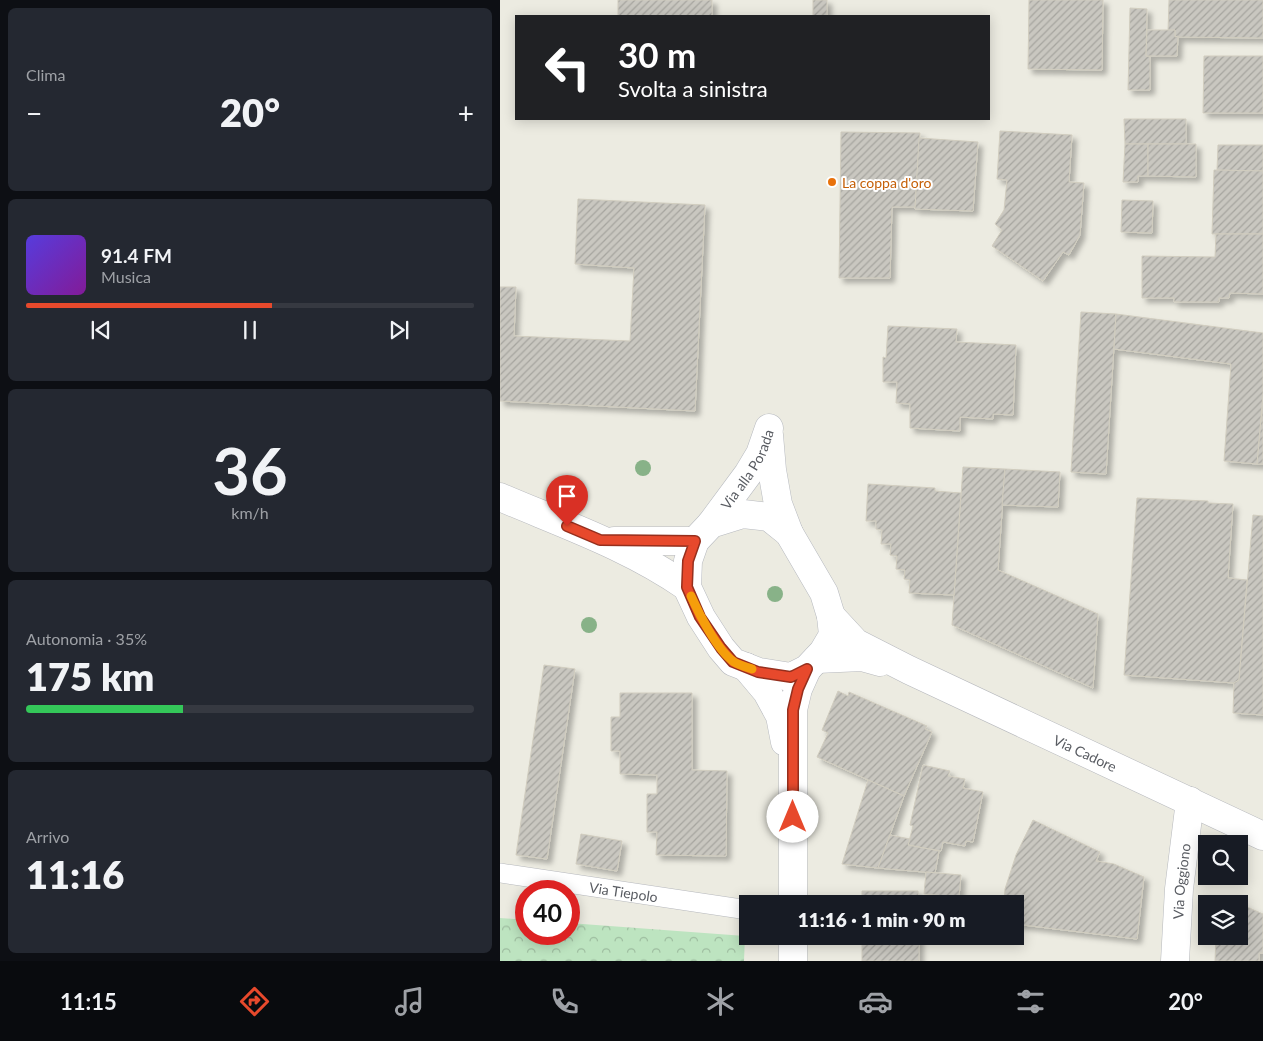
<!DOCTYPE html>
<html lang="it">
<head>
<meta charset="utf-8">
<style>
	:root { --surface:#171b24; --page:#242831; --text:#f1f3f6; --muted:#9ea1a6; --line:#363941; --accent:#e7492c }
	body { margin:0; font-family:Lato,sans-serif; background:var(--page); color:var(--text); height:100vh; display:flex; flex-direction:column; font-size:19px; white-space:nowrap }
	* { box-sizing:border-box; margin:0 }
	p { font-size:16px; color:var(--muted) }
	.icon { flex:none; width:28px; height:28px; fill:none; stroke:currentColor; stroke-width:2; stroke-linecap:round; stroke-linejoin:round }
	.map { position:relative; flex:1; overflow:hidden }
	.details { display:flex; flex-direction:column; gap:8px; padding:8px; background:#0d0f14; width:500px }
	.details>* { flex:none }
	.guide { position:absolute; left:15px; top:15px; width:475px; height:105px; border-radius:0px; box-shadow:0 2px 12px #0003; background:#202124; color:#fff; overflow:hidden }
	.controls { position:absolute; left:698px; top:835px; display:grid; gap:10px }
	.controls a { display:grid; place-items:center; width:50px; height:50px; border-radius:0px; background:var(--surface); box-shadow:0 2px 12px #0003; font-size:25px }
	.speed { position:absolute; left:15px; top:880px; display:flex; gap:10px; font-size:25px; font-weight:700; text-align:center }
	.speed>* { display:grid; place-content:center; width:65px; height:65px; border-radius:50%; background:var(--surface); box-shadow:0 2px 12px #0003; line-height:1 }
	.speed .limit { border:8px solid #d22; background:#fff; color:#111 }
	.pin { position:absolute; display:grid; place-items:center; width:42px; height:42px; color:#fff; margin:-51px -21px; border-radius:50% 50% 50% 0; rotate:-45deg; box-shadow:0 0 5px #0007 }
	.pin .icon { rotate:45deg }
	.me { position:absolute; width:55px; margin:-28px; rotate:0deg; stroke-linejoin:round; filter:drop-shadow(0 0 4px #0008) }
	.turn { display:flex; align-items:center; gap:18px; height:105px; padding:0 20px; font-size:22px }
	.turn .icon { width:65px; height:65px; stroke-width:2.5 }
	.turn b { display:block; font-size:35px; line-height:42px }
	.big { font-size:38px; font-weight:800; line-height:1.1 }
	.details .card { flex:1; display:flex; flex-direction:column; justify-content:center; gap:8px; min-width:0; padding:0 18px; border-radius:8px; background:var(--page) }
	.details .dial { align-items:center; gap:0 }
	.dial b { font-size:65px; line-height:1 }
	.song { display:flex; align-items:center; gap:15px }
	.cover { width:60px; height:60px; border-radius:8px; background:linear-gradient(135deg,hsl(250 70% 55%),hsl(290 70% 35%)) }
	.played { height:5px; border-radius:2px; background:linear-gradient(90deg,var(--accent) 55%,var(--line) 55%) }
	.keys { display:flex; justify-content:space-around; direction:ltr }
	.heat { display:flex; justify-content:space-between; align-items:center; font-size:28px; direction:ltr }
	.charge { height:8px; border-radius:4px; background:linear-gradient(90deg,#34c759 35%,var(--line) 0) }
	.trip { position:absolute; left:239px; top:895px; width:285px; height:50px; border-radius:0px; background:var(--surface); box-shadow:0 2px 12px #0003; font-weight:800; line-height:50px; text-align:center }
	.menu { display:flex; height:80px; justify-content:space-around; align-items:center; background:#090b0e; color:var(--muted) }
	.menu .icon { width:35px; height:35px }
	.menu .selected { color:var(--accent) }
	.menu b { font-size:22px; color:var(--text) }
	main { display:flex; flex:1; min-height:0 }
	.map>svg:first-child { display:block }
	.forest { fill:url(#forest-crowns) }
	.building { fill:url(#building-hatch); stroke:#d1cdbf; filter:url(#shadow) }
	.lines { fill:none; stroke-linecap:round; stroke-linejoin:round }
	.lane-casing { stroke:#b6b8bd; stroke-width:20 }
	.street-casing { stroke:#b6b8bd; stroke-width:29 }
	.secondary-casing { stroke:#b6b9bf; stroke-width:29 }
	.lane { stroke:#fff; stroke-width:19 }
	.street { stroke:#fff; stroke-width:28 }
	.secondary { stroke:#fff; stroke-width:28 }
	.tree { fill:#88b288 }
	.route-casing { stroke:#962f1d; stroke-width:12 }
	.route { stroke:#e7492c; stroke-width:9 }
	.slow { stroke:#f59e0b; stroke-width:9 }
	.food-dot { fill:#e8710a; stroke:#fff; stroke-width:2 }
	.labels { text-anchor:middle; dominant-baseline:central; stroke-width:4; stroke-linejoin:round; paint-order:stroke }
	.food-label { font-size:14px; fill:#c56008; stroke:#fff; text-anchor:start }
	.street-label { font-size:14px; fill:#595c62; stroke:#fff }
</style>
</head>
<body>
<main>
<section class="details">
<div class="card"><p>Clima</p>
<div class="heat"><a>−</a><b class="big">20°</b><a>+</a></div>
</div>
<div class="card">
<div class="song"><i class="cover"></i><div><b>91.4 FM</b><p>Musica</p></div></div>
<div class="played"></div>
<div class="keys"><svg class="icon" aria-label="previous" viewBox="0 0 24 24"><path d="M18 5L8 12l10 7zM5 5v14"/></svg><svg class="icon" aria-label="pause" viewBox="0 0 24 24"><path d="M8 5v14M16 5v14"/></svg><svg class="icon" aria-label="next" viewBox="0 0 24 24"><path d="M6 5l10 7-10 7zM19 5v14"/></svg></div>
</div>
<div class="card dial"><b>36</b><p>km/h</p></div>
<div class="card"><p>Autonomia · 35%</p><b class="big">175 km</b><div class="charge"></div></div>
<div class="card"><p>Arrivo</p><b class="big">11:16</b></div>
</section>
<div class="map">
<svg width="763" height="961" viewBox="0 0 763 961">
	<defs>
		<pattern id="forest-crowns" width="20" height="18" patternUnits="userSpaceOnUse" patternTransform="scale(1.25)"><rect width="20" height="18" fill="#bde4c0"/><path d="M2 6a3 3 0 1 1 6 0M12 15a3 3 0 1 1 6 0" fill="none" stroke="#9dbc9f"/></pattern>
		<pattern id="building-hatch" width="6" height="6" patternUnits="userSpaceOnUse" patternTransform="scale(1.25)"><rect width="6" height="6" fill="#c9c7c0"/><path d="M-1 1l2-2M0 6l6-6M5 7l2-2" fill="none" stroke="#a6a59f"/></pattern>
		<filter id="shadow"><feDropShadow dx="4.5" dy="4.5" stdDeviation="2.5" flood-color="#0004"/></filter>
	</defs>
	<rect width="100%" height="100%" fill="#ecebe1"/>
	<path class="forest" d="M0 918 26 920V934H69V923L245 936 244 961H0Z"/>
	<g class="building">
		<rect x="118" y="0" width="94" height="16"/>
		<rect x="313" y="0" width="14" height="16"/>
		<path d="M529 0H603L602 70 528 69Z"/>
		<path d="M669 0H763V38L675 37V30L668 31Z"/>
		<path d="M630 8 647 9 646 56H650V90H628Z"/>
		<path d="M647 30H675V37L678 36 677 56H646Z"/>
		<path d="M704 56H763V113H703Z"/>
		<path d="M624 119H686V144H625Z"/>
		<path d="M500 131 572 135 569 182 584 183 580 235 569 255 563 252 543 281 492 246 502 230 495 224 504 210 507 180 497 179Z"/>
		<path d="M341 132 420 133 415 207H392L390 278H339Z"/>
		<path d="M419 138 478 142 473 211 415 209Z"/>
		<path d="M625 144H648V176H638V182H623Z"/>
		<path d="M648 144H696V177L648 176Z"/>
		<path d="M718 145H763V171L717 170Z"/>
		<path d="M714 170 763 171V234H712Z"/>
		<path d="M78 199 205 205 195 411 0 401V287H16L14 336 130 341 134 268 75 264Z"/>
		<path d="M622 200 653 201 652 233 621 232Z"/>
		<path d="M716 234H763V294L730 293 729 298H719V302H674V298H642V256L715 257Z"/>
		<path d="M581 312 616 314 606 474 571 472Z"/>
		<path d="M616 314 763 333V394L757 464 724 461 731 364 614 349Z"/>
		<path d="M388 326 457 329 456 342 516 345 513 415 493 414V419L460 417V431L410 428V404L396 403 397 382H383V357L386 358Z"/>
		<path d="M762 410H763V464H757Z"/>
		<path d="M463 467 505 469 498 570 598 614 593 688 452 625Z"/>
		<path d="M505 469 560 472 558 507 502 505Z"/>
		<path d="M368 484 435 488V491L461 493 454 595 409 593 410 580 404 579 405 570 396 569 397 556 390 555 391 544H381L382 530 376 529V521H366Z"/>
		<path d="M637 498 708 501V503L733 504 728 578 747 580 739 680 734 683 624 675Z"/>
		<path d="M753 515 763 516V715L733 713 734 683 739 680Z"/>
		<path d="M44 665 75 669 47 859 16 855Z"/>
		<path d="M338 691 348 696 349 692 427 726 425 729 432 732 404 796 317 757 328 733 322 730Z"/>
		<path d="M120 693H192V770L227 771 226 856 156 855 157 832H147V794H157V775L120 774V751H111V717H120Z"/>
		<path d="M423 765 450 771 448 776 465 779 463 788 483 792 473 842 466 841 465 846 443 842 441 851 408 845 413 826 410 825Z"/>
		<path d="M368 780 404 796 378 868 342 864Z"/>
		<path d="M533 820 600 852 596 861 614 864 644 877 637 939 515 924V904H504L505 889 516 855Z"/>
		<path d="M81 834 122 841 117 871 76 864Z"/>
		<path d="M390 835 410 839 408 845 439 851 435 873 378 868Z"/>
		<path d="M426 872 461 875 459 897 424 894Z"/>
		<path d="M362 891H418L419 904H362Z"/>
		<path d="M718 902 738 903 763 914V953H759V961H715L716 936H739V904H718Z"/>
		<rect x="362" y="936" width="57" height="25"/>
	</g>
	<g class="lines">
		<g class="lane-casing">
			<g id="lane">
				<path id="s1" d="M0 873 248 910"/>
			</g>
		</g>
		<g class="street-casing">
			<g id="street">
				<path d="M0 497C63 524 130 547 187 587"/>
				<path d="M114 541H195"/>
				<path id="s2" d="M331 616 356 643 409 670 763 836"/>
				<path d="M317 659 362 657 380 662"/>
				<path id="s3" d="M675 961 679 889 690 801"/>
			</g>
		</g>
		<g class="secondary-casing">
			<g id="secondary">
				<path d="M269 435 272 470 278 504 289 533"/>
				<path d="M243 514 269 517 289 533 324 593 331 616 333 635 323 652 307 669 291 677 259 672 233 662 221 648 201 617 187 587 188 561 195 541 211 524Z"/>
				<path id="s4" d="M211 524 248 474 260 454 269 428"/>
				<path d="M246 667 267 692 280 716 285 742"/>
				<path d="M293 904V710L298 689 307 669"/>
				<path d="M293 961V936"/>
			</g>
		</g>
		<use href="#lane" class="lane"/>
		<use href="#street" class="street"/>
		<use href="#secondary" class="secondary"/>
	</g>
	<g class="tree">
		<circle cx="143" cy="468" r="8"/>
		<circle cx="275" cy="594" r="8"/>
		<circle cx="89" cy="625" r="8"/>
	</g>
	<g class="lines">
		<g class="route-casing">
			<path id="route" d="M67 526 100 540 195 541 188 561 187 587 200 617 221 648 233 662 258 672 291 677 307 669 298 689 293 710V817"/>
		</g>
		<use href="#route" class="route"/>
		<path class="slow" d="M191 596C199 614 217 650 234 662 239 665 246 667 252 669"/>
	</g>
	<circle class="food-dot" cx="332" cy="182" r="5"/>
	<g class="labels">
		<g class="food-label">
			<text x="342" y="182">La coppa d'oro</text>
		</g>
		<g class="street-label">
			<text stroke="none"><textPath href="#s4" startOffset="66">Via alla Porada</textPath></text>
			<text stroke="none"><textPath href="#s2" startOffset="291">Via Cadore</textPath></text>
			<text stroke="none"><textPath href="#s3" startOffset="80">Via Oggiono</textPath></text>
			<text stroke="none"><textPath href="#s1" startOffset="125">Via Tiepolo</textPath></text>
		</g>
	</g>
</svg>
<div class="controls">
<a><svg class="icon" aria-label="search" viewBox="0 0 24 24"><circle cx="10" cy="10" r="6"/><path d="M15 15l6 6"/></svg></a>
<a><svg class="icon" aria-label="layers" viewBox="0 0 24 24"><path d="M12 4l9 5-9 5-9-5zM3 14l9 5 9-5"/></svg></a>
</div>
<div class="speed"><div class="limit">40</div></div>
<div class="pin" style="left:67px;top:526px;background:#d93025"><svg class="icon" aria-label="arrive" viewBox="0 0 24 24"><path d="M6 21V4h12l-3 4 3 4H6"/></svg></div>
<svg class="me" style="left:293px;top:817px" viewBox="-20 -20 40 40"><circle r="19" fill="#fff"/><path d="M0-13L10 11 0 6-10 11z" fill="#e7492c"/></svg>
<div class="trip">11:16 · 1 min · 90 m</div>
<div class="guide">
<div class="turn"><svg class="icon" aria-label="left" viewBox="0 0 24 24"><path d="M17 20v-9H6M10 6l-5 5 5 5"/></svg><div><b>30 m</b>Svolta a sinistra</div></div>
</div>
</div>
</main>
<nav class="menu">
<b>11:15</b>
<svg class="icon selected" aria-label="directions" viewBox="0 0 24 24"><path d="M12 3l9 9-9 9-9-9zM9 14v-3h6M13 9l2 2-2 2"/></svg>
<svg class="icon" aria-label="music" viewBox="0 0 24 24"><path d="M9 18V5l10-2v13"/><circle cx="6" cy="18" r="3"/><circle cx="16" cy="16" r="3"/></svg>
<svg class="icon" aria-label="phone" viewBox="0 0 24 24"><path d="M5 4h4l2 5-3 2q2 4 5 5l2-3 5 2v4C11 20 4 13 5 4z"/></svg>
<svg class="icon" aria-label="climate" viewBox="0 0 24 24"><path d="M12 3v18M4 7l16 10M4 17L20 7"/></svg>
<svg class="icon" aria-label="car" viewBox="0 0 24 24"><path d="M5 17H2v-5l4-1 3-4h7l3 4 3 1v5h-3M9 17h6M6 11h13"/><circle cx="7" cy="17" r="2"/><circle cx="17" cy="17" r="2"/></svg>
<svg class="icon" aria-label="filters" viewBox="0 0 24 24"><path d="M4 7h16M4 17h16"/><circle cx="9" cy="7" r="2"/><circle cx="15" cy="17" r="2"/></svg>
<b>20°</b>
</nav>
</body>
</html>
